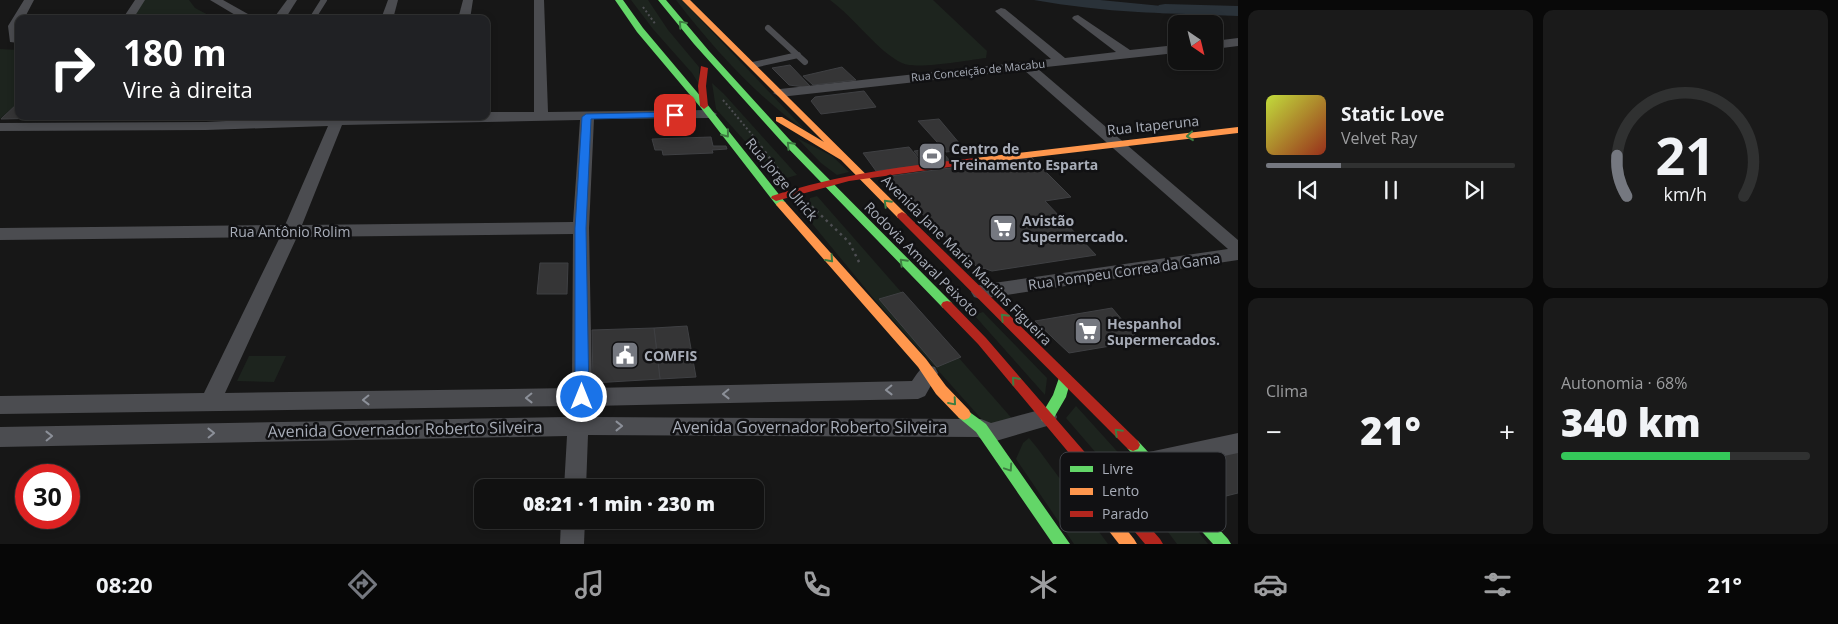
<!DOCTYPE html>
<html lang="pt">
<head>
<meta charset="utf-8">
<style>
	:root { --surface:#111; --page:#1a1a1a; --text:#f1f3f6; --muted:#9c9d9f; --line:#303131; --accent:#757880 }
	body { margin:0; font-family:"Open Sans",sans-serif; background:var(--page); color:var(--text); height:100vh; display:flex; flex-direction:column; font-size:19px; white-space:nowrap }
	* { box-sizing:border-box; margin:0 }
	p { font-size:16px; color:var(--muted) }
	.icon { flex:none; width:28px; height:28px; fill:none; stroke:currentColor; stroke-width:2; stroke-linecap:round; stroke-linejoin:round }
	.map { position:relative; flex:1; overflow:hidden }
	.panel { display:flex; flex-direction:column; gap:10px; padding:10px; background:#090909; width:600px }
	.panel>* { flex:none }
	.banner { position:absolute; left:15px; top:15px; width:475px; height:105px; border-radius:10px; box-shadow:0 2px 8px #0003,0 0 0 1px var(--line); background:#202124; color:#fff; overflow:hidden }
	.needle { width:32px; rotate:145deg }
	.fabs { position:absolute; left:1168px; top:15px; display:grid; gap:10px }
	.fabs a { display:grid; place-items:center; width:55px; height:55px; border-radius:10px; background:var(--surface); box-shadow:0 2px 8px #0003,0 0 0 1px var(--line); font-size:25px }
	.speed { position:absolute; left:15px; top:464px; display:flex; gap:10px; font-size:25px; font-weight:700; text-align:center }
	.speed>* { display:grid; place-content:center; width:65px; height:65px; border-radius:50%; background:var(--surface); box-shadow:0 2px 8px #0003,0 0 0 1px var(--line); line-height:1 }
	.speed .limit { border:8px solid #d22; background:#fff; color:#111 }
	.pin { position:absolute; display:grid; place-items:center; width:42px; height:42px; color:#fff; margin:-21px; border-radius:10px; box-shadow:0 2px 8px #0006 }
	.me { position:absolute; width:55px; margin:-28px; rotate:0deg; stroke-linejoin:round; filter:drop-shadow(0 0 4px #0008) }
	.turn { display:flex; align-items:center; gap:18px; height:105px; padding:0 25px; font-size:22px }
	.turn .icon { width:65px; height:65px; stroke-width:2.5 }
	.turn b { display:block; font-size:35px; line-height:42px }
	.big { font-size:38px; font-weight:800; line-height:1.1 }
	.panel .tile { flex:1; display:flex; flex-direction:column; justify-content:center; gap:8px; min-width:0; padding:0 18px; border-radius:10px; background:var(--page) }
	.panel .dial { align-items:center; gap:0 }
	.dial svg { height:130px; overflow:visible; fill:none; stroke:var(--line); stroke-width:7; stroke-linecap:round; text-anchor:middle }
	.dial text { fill:var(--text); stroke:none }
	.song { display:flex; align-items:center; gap:15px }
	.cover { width:60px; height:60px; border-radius:8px; background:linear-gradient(135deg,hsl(70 70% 55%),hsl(10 70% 35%)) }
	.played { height:5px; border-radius:2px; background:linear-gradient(90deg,var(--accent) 30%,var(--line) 30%) }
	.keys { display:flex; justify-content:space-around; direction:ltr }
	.heat { display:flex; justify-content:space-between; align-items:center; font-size:28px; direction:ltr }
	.charge { height:8px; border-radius:4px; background:linear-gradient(90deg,#34c759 68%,var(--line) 0) }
	.panel .tiles { flex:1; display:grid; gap:10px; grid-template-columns:repeat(2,1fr) }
	.trip { position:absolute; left:474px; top:479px; width:290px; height:50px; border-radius:10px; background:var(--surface); box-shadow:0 2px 8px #0003,0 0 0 1px var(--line); font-weight:800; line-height:50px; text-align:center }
	.tabs { display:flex; height:80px; justify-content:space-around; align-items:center; background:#070707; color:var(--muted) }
	.tabs .icon { width:35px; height:35px }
	.tabs .on { color:var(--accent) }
	.tabs b { font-size:22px; color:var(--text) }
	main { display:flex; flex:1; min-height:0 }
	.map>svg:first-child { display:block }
	.green { fill:#1d241e }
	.water { fill:#2a3239 }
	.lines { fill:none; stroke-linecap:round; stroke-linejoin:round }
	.river { fill:#2a3239; fill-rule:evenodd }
	.building { fill:#353536; stroke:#3f4043 }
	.path-far1 { stroke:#4d4e52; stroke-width:2; stroke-dasharray:2 2.5; stroke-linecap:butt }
	.path { stroke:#4d4e52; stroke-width:2.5; stroke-dasharray:2.5 4; stroke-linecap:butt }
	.lane { stroke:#4b4c50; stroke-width:6 }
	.street { fill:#4b4c50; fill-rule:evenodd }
	.fast { fill:#63d668; fill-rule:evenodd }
	.slow { fill:#ff974d; fill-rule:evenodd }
	.jam { fill:#b3261e; fill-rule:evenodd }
	.oneway { stroke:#3e7d42 }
	.oneway2 { stroke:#8c9099 }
	.route { fill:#1a73e8; stroke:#114b97 }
	.labels { text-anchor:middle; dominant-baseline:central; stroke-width:5; stroke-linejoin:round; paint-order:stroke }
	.far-street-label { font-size:11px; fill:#a8adb8; stroke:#111113 }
	.street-label { font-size:14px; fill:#a8adb8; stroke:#111113 }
	.poi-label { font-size:14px; font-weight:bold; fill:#a8adb8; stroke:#111113; text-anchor:start }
	.near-street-label { font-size:16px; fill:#a8adb8; stroke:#111113 }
	.key { fill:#111113; stroke:#3e4045; stroke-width:1 }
	.key-label { font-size:14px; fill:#a8adb8 }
</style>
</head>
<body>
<main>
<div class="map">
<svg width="1238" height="544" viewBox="0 0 1238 544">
	<rect width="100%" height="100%" fill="#171717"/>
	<g class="green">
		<path d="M143 0H189L195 8 216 19H132Z"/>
		<path d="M631 0H648L668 30 699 67V84L692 73 653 29Z"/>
		<path d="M676 0H682L807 132C756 96 714 49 676 0Z"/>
		<path d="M830 0H933L987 51 986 58C968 60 916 70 902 63 878 52 854 17 830 0Z"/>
		<path d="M0 49 19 50V102L0 119Z"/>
		<path d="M712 83 724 94 797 175 780 180 716 109Z"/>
		<path d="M797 138 832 156 849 172 837 175 821 163Z"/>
		<path d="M817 196 1015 422 986 424 875 300 805 215 810 198Z"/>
		<path d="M983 312 1047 378 1045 395 974 315Z"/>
		<path d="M249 356H286L274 382 237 381Z"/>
		<path d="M1076 406 1144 481 1197 530 1208 544H1177L1153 512 1116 476 1066 418Z"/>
		<path d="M1029 438 1038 449 1108 544H1074L1016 459 1023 443Z"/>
	</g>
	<path class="water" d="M1034 0H1100L1203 10C1181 15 1160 13 1138 12 1103 10 1069 6 1034 0Z"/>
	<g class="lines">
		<path class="river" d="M1165 4 1238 6V16L1159 13 1156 9 1159 5Z"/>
	</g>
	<g class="building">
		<path d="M790 65 810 86 804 87 789 85 772 68Z"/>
		<path d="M842 67 856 80 813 85 803 76Z"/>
		<path d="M864 91 876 107 821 114 811 101 815 97Z"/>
		<path d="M19 102V116H135L1 119Z"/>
		<path d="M939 119 965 150 946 152 918 121Z"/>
		<path d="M711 137 713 146H726L727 149 712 150 713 153 663 155 662 150H655L652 139Z"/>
		<path d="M909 147 924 165 876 171 863 153Z"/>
		<path d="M939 148 950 161 925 164 914 151Z"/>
		<path d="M1031 157 1071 197 1045 201 1096 255 992 271 976 266 887 180 891 176Z"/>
		<path d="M540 263H568L567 294H537Z"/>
		<path d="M903 292 961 357 937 367 879 299Z"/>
		<path d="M1112 308 1140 341 1069 353 1035 321Z"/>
		<path d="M687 326 696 377 660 379 654 328Z"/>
		<path d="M654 328 660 379 593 383 592 330Z"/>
		<path d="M1238 449V493L1222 497 1189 459Z"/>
	</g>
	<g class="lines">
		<g class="path-far1">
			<path d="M643 7 656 25"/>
			<path d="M723 100 754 137"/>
		</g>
		<g class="path">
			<path d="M753 136 785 178"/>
			<path d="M807 202 849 242 860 264"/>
		</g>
		<g class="lane">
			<path d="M312 19 324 0"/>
			<path d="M768 28 805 62"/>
			<path d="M753 65 798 55"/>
		</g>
		<g class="street">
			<path d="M24 0H34L24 19H19V43L10 42 8 26Z"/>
			<path d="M135 0H145L133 19H119L125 15Z"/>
			<path d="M210 0H223L257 19H242Z"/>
			<path d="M287 0H297L285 19H273Z"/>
			<path d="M388 0H398L393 19H381Z"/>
			<path d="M463 0H473L470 19H458Z"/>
			<path d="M534 0H544L548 112 710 110 717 114 710 118 594 119 589 228 592 388 912 381C919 371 922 363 935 367L938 373 925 396 918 399 591 406 589 417 981 419 991 423 1047 408 1054 410 1057 417 1054 424 989 443 978 437 588 435 586 488H564L567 436 0 447V427L568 417 570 406 0 414V396L204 393 280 237 0 240V228L285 225 328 126 206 130 0 131V123L206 122 332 116H486V112H534ZM580 120 573 222 302 225 342 125ZM573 234 572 388 225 393 297 237Z"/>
			<path d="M1001 8 1005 9 1065 58 1116 52 1074 20 1072 18 1074 16 1078 15 1130 50 1176 45V53L1037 68 1238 240V260L980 299 974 297 971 292 974 287 980 285 1228 249 1024 70 780 97 773 93 780 89 1051 59 997 13 995 11Z"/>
			<path d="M1238 38V46L1214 49V41Z"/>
			<path d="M1238 433V453L1149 472 1141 469 1138 462 1141 455 1149 452Z"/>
			<path d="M561 520H585L584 544H560Z"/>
		</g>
		<g class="fast">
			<path d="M615 0H623L643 28 707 104 785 202 786 204 785 206H777L701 108 637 32Z"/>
			<path d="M658 0H666L709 51 789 139 951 302 953 305 951 308H943L782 142 694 44Z"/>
			<path d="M1065 374 1070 375 1071 379 1066 397 1052 421 1047 423 1042 421 1040 417 1053 395 1060 375Z"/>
			<path d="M964 408 986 424 1070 544H1053L976 432 959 418 957 414 959 410Z"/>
			<path d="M1133 439 1138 441 1228 539 1231 544H1213L1128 449 1126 445 1128 441Z"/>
		</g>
		<g class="slow">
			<path d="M682 0H690L906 214 907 216 906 218H898L841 160 776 121V117H782L824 142Z"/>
			<path d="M1238 127V133L975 164 970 161 975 158Z"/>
			<path d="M781 201 785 202 926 359 946 386 969 410 971 414 969 418 964 420 959 418 936 394 918 367 777 206 776 204Z"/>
			<path d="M1079 474 1084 476 1134 539 1137 544H1119L1074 486 1072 481 1074 476Z"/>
		</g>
		<g class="jam">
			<path d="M701 66 708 68 706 86 708 106 704 109 700 106 698 86Z"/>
			<path d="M975 158 978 159V163L849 181 776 201 771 198 772 196C839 174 906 166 975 158Z"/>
			<path d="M902 212 906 214 1138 441 1140 445 1138 449 1133 451 1128 449 898 218 897 216 898 214Z"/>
			<path d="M947 301 951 302 986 338 1160 539 1163 544H1145L978 344 943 308 941 305 943 302Z"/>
		</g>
	</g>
	<defs><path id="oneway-chevron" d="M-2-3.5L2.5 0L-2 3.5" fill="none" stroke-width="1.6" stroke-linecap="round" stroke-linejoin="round" transform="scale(1.25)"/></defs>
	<g class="oneway">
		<use href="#oneway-chevron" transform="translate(682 24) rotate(-131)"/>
		<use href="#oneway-chevron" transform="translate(726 134) rotate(52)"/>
		<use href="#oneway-chevron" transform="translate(1190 136) rotate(174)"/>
		<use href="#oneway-chevron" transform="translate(790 145) rotate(-133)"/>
		<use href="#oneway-chevron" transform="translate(887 203) rotate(-135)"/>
		<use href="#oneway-chevron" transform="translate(830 259) rotate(48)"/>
		<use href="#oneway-chevron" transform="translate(903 262) rotate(-135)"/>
		<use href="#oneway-chevron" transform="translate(1004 317) rotate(-135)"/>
		<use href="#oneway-chevron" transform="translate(1015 380) rotate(-131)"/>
		<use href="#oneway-chevron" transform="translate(953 402) rotate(49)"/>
		<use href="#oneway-chevron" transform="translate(1118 432) rotate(-135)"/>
		<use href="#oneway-chevron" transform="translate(1009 468) rotate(56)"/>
	</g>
	<g class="oneway2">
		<use href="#oneway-chevron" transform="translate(889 390) rotate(179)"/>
		<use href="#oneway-chevron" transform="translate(726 394) rotate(179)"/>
		<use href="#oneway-chevron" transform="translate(529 398) rotate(179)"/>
		<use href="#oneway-chevron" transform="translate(366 400) rotate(179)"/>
		<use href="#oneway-chevron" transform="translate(619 426)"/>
		<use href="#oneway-chevron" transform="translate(211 433) rotate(-1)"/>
		<use href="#oneway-chevron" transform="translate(49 436) rotate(-1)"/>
	</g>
	<path class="route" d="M675 112 678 113V117L591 119 586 228 589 397 587 401 582 403 577 401 575 397V228L582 117 586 114Z"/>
	<defs>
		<g id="stadium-square" transform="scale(1.4375)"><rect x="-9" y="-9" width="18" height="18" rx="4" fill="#757880" stroke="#111113"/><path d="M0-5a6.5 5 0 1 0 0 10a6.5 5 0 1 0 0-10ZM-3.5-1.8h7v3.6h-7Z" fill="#fff"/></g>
		<g id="supermarket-square" transform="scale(1.4375)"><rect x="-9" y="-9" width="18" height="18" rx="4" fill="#757880" stroke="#111113"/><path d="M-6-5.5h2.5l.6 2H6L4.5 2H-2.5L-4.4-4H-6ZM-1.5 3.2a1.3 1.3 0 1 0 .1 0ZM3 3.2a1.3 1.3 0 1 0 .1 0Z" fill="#fff"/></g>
		<g id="civic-square" transform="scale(1.4375)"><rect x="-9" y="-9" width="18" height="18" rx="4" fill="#757880" stroke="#111113"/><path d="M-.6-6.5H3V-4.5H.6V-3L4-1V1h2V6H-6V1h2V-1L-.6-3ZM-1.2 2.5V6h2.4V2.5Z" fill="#fff"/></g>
	</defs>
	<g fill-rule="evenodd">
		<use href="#stadium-square" x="932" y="156"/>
		<use href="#supermarket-square" x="1003" y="228"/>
		<use href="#supermarket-square" x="1088" y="331"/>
		<use href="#civic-square" x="625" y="355"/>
	</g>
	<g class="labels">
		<g class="far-street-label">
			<text transform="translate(978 70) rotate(-6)">Rua Conceição de Macabu</text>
		</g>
		<g class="street-label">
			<text transform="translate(1153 125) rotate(-6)">Rua Itaperuna</text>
			<text transform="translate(782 179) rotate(50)">Rua Jorge Ulrick</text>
			<text x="290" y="231">Rua Antônio Rolim</text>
			<text transform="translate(922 259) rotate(45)">Rodovia Amaral Peixoto</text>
			<text transform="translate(967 260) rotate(45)">Avenida Jane Maria Martins Figueira</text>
			<text transform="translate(1124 271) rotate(-8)">Rua Pompeu Correa da Gama</text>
		</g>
		<g class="poi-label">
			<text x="951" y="148">Centro de<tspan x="951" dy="16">Treinamento Esparta</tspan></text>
			<text x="1022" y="220">Avistão<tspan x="1022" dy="16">Supermercado.</tspan></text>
			<text x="1107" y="323">Hespanhol<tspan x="1107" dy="16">Supermercados.</tspan></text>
			<text x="644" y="355">COMFIS</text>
		</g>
		<g class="near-street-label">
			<text x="810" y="427">Avenida Governador Roberto Silveira</text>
			<text transform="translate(405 429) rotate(-1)">Avenida Governador Roberto Silveira</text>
		</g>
	</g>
	<rect x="1060" y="452" width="166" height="80" rx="8" class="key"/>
	<rect x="1070" y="466" width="23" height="6" fill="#63d668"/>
	<rect x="1070" y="488" width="23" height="7" fill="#ff974d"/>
	<rect x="1070" y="511" width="23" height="6" fill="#b3261e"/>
	<g class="key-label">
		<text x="1102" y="474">Livre</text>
		<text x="1102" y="496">Lento</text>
		<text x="1102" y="519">Parado</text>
	</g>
</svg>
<div class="fabs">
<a><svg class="needle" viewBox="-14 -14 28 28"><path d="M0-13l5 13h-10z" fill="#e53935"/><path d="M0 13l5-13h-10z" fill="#9c9d9f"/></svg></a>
</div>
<div class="speed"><div class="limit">30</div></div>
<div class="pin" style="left:675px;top:115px;background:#d93025"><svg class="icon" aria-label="arrive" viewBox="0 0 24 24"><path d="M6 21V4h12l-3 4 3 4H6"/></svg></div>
<svg class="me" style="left:582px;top:397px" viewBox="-20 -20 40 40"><circle r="17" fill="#1a73e8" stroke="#fff" stroke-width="3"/><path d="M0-11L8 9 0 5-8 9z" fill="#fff"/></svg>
<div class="trip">08:21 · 1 min · 230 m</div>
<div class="banner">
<div class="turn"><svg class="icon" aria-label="right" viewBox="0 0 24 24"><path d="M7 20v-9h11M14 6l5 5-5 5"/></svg><div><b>180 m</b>Vire à direita</div></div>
</div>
</div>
<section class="panel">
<div class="tiles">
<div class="tile">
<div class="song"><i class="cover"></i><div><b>Static Love</b><p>Velvet Ray</p></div></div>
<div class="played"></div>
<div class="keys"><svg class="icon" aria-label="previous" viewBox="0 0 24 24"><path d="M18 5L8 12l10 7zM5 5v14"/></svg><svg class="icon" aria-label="pause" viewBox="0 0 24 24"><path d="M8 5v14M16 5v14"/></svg><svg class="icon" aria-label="next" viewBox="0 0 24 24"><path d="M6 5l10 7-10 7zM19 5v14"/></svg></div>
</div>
<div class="tile dial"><svg viewBox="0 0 100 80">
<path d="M14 69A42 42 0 1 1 86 69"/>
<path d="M14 69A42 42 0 0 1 8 44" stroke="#757880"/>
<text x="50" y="56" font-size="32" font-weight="700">21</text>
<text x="50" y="72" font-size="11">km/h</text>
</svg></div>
<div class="tile"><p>Clima</p>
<div class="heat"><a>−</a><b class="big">21°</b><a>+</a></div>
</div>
<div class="tile"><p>Autonomia · 68%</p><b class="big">340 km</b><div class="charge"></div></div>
</div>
</section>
</main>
<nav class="tabs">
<b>08:20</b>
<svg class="icon on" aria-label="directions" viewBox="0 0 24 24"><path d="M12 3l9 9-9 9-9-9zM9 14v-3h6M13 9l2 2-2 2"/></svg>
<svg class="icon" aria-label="music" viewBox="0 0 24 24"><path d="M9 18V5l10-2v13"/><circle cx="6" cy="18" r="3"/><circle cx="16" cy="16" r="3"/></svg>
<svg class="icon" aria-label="phone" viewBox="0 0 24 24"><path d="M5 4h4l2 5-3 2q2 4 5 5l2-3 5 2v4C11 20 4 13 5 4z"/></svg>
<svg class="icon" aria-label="climate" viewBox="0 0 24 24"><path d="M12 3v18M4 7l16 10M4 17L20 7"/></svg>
<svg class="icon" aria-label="car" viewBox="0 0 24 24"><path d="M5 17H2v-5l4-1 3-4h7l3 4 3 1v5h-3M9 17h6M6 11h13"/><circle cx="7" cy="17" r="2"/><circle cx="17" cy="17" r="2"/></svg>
<svg class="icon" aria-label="filters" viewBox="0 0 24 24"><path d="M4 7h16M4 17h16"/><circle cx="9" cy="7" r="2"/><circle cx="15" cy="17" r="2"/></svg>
<b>21°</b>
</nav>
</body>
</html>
